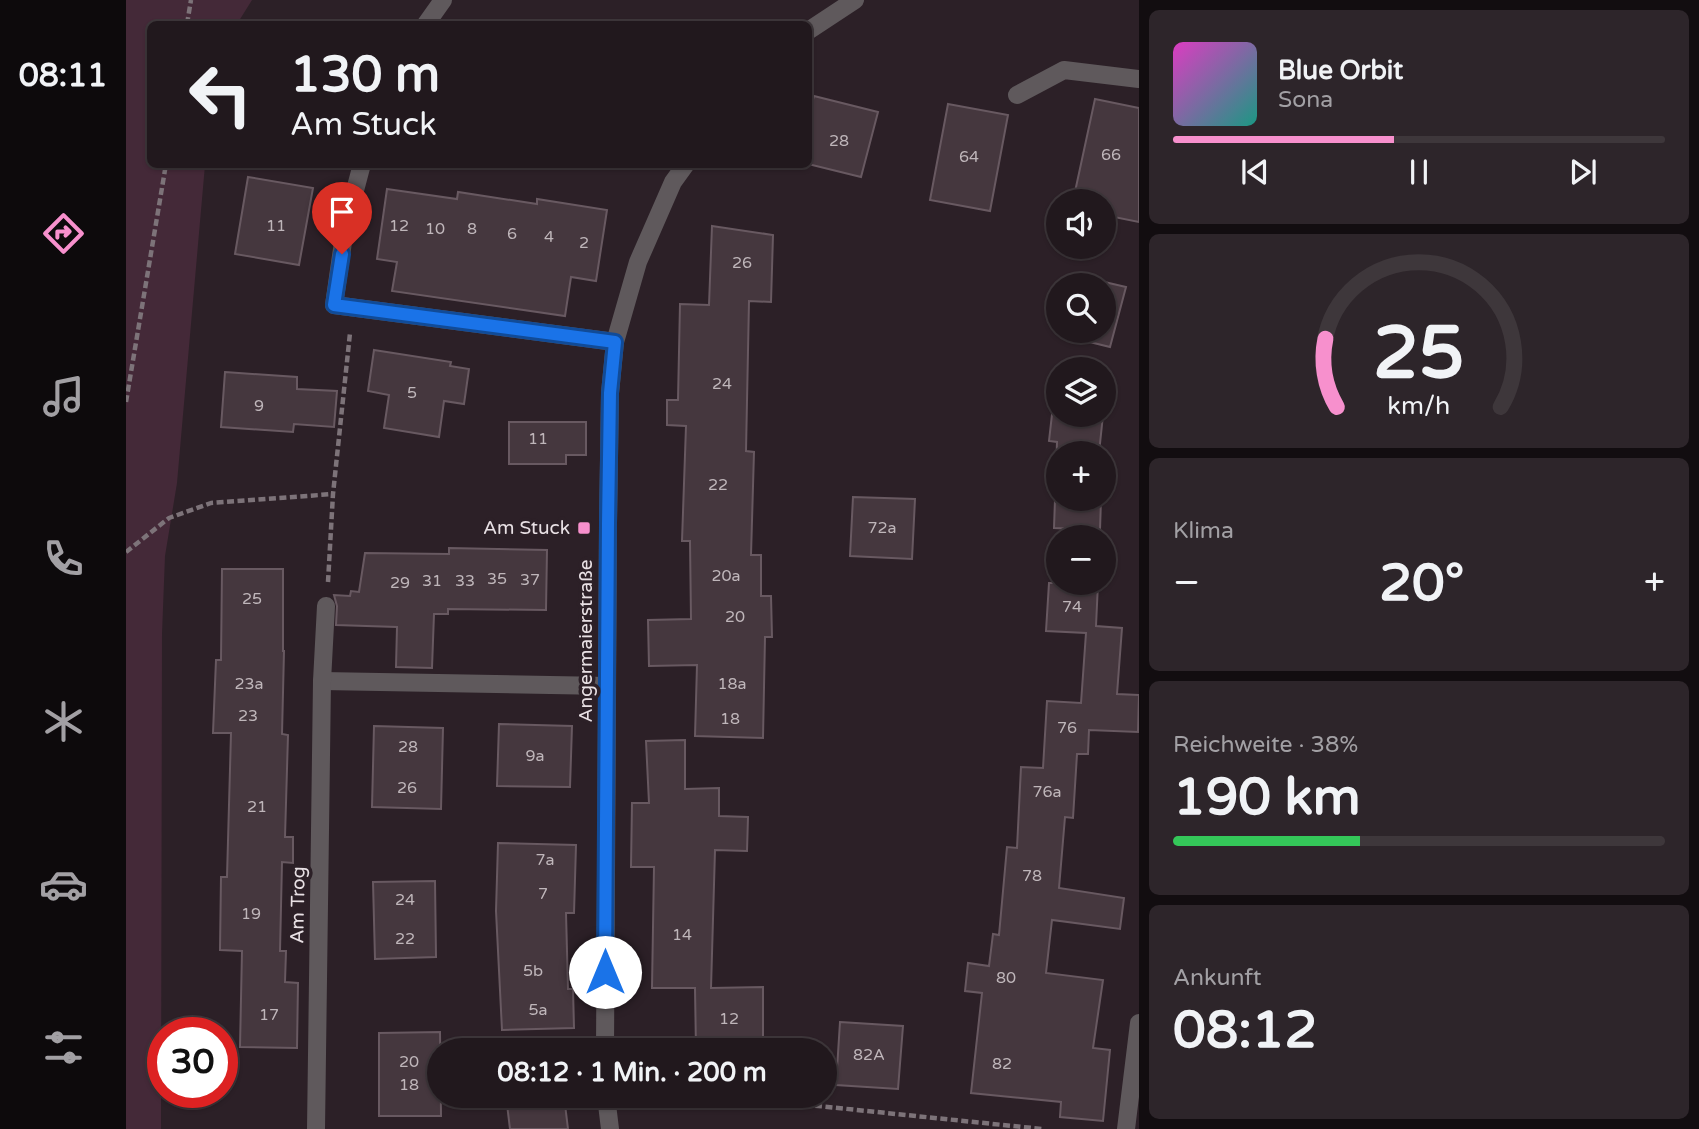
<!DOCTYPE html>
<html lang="de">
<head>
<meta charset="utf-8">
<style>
	:root { --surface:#21181d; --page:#2d252a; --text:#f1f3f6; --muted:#a2a0a4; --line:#3e373b; --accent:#f790cd }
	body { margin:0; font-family:"Varela Round",sans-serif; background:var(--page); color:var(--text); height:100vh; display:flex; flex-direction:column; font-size:26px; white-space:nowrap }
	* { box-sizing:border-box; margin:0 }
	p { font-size:23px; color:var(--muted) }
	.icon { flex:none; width:38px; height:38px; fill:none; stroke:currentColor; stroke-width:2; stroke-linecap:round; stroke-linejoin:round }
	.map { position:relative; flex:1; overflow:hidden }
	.side { display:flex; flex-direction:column; gap:10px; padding:10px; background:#120d10; width:560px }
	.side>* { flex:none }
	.hud { position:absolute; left:21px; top:21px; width:665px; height:147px; border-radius:10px; box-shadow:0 2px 5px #0004,0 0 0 2px var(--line); background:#21181d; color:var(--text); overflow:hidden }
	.buttons { position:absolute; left:920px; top:189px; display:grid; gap:14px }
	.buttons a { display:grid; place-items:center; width:70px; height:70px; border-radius:50%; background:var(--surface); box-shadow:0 2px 5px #0004,0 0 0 2px var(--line); font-size:35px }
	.speed { position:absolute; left:21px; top:1017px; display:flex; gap:14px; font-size:35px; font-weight:700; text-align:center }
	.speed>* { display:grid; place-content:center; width:91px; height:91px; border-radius:50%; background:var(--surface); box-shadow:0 2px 5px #0004,0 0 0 2px var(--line); line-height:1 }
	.speed .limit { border:10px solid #d22; background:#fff; color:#111 }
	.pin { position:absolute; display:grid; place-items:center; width:60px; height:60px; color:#fff; margin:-72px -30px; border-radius:50% 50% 50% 0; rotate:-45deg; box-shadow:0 0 7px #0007 }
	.pin .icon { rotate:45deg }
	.me { position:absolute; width:77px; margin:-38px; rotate:0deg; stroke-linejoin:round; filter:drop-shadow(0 0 5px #0008) }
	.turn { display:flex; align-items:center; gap:24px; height:147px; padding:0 28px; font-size:32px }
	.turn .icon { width:91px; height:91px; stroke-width:2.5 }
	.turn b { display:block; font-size:49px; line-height:60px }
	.big { font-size:52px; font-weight:700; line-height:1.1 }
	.side .card { flex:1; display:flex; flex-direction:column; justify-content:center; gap:10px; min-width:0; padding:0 24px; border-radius:10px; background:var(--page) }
	.side .dial { align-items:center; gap:0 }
	.dial svg { height:182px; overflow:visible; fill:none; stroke:var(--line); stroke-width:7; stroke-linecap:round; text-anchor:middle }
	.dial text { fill:var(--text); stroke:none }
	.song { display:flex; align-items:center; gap:21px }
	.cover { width:84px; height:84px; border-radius:10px; background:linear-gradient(135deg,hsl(310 70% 55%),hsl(170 70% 35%)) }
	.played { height:7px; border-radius:4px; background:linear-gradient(90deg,var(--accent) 45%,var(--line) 45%) }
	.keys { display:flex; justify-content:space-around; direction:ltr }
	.heat { display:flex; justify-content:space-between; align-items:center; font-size:38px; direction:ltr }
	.charge { height:10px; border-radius:5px; background:linear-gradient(90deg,#34c759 38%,var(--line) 0) }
	.trip { position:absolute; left:301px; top:1038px; width:410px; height:70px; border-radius:35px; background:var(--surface); box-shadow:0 2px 5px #0004,0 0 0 2px var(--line); font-weight:700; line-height:70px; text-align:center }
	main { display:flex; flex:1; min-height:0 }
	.menu { display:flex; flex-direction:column; width:126px; justify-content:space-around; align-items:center; background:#0d0a0c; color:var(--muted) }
	.menu .icon { width:49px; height:49px }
	.menu .active { color:var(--accent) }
	.menu b { font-size:32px; color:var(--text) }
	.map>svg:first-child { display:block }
	.green { fill:#442938 }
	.building { fill:#45373e; stroke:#685961; stroke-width:2 }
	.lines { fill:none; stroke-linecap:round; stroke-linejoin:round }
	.path { stroke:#7d7379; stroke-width:4.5; stroke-dasharray:7 3.5; stroke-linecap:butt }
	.minor { stroke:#5f595c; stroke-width:18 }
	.route-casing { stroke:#114b97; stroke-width:18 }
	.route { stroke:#1a73e8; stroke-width:12 }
	.poi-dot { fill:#f790cd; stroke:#2c2027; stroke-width:2.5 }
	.labels { text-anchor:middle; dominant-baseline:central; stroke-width:7; stroke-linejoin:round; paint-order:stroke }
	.number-label { font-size:16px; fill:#bfb6ba }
	.poi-label { font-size:19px; fill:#e8e0e4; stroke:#2c2027; text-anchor:end }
	.street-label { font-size:19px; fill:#e8e0e4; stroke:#2c2027 }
</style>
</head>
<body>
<main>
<nav class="menu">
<b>08:11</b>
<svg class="icon active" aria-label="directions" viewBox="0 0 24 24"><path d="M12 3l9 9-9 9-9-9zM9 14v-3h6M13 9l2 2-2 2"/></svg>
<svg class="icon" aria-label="music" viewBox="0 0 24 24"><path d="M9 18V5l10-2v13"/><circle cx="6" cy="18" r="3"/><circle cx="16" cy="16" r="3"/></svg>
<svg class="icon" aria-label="phone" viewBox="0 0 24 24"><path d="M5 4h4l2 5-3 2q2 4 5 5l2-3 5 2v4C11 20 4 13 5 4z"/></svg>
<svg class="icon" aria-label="climate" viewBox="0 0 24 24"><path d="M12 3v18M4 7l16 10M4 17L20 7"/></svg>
<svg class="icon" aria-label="car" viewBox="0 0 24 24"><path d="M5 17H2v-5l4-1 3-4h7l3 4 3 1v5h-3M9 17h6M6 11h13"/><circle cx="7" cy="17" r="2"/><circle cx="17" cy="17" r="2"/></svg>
<svg class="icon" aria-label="filters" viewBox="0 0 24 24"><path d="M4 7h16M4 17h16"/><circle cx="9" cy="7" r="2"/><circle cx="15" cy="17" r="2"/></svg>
</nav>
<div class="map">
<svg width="1013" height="1129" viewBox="0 0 1013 1129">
	<rect width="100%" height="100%" fill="#2c2027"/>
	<path class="green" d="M0 0H126L111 24H24V164L79 165 51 483 39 556 36 634 35 1129H0Z"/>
	<g class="building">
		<path d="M688 96 752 112 735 177 682 164V118Z"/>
		<path d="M969 99 1013 108V222L978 215V201H947Z"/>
		<path d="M822 104 882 115 864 211 804 200Z"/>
		<path d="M122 177 187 188 173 265 109 254Z"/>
		<path d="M261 189 331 199 332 192 411 204V199L481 210 470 281 445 277 439 316 266 291 271 262 251 259Z"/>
		<path d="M586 226 647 235 645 302 623 301 620 451 628 452 625 555H635V596H645L646 637H639L637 738 569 736 571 665 523 666 522 620 565 619 564 541H556L560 426 541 425V400H552L554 304 583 305Z"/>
		<path d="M953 276 1000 287 984 347 939 336 940 331H978V285H951Z"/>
		<path d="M248 350 325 362 324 366 343 369 338 404 318 401 313 437 258 428 263 395 242 391Z"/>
		<path d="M99 372 171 377V389L211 391 208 427 168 424 167 432 95 427Z"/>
		<path d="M929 388H933V415H977L973 453H933V499H975L974 530 928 528 931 442 923 441Z"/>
		<path d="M383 422H460V455H440V464H383Z"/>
		<path d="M727 497 789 499 786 559 724 556Z"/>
		<path d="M323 548 421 550 420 610 322 609V614H308L306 668 270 667 271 627 210 625 211 606 208 595 224 596 225 591 233 592 239 553 323 554Z"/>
		<path d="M96 569H157V651H158L156 734 162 735 159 837H167V863L156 862 154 951H160L159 982 172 983 171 1048 114 1047 116 951 94 950 95 877H101L105 733H87L90 660H95Z"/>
		<path d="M923 583H972L970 626 996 628 991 694 1013 695 1012 732 963 730 962 754H951L947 818 939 817 933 888 998 898 994 929 926 920 920 973 977 980 967 1048 984 1050 977 1121 934 1117 935 1102 845 1093 856 993 839 991 842 963 863 966 867 934 873 935 881 847 891 848 895 767 917 768 921 701 955 703 960 633 920 631Z"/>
		<path d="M373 724 446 726 444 787 371 786Z"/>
		<path d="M248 726 317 728 315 809 246 807Z"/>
		<path d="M559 740V789L593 788V816L622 817 621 851 589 850 585 988 637 987V1050H570L569 988H526L528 867H505L506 803H523L520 741Z"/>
		<path d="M372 843 450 845 448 913H440L442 989H447L448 1028 376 1030 370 911Z"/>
		<path d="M309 881 310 957 249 959 247 882Z"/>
		<path d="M714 1022 777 1026 772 1089 710 1085Z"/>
		<path d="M314 1032 315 1116H253V1033Z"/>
		<path d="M380 1096H438L442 1129H384Z"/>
	</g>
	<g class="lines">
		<g class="path">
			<path d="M61 24 65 0"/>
			<path d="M0 402 40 164"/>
			<path d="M0 552 43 518 85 503 207 494"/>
			<path d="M202 582 207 494 224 333"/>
			<path d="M595 1096 916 1129"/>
		</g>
		<g class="minor">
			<path d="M300 24 317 0"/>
			<path d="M682 31 729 0"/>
			<path d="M891 95 938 70 1013 79"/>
			<path d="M236 164 219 228 208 305 489 342"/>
			<path d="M196 681 481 686"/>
			<path d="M479 1050 482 524 484 393 489 342 512 262 547 182 560 164"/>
			<path d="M480 1096 484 1129"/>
			<path d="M190 1129 196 681 200 606"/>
			<path d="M1000 1129 1013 1023"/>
		</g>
	</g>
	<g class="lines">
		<g class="route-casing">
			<path id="route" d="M216 254 208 305 489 342 484 393 482 524 479 972"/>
		</g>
		<use href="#route" class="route"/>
	</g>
	<rect class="poi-dot" x="451" y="521" width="14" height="14" rx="3.5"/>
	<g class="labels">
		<g class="number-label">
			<text x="713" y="141">28</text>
			<text x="985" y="155">66</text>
			<text x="843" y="157">64</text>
			<text x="150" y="226">11</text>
			<text x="273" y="226">12</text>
			<text x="309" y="229">10</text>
			<text x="346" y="229">8</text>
			<text x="386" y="234">6</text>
			<text x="423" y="237">4</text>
			<text x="458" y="243">2</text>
			<text x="616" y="263">26</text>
			<text x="596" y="384">24</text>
			<text x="286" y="393">5</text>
			<text x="133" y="406">9</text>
			<text x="412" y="439">11</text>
			<text x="592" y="485">22</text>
			<text x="756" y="528">72a</text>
			<text x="600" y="576">20a</text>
			<text x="371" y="579">35</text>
			<text x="404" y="580">37</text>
			<text x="306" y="581">31</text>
			<text x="339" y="581">33</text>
			<text x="274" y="583">29</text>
			<text x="126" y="599">25</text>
			<text x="946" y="607">74</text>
			<text x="609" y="617">20</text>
			<text x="123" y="684">23a</text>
			<text x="606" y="684">18a</text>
			<text x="122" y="716">23</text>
			<text x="604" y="719">18</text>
			<text x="941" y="728">76</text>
			<text x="282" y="747">28</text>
			<text x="409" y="756">9a</text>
			<text x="281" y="788">26</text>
			<text x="921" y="792">76a</text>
			<text x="131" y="807">21</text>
			<text x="419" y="860">7a</text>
			<text x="906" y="876">78</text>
			<text x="417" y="894">7</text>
			<text x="279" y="900">24</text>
			<text x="125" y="914">19</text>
			<text x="556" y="935">14</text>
			<text x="279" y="939">22</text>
			<text x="407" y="971">5b</text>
			<text x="880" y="978">80</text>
			<text x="412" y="1010">5a</text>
			<text x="143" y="1015">17</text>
			<text x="603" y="1019">12</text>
			<text x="743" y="1055">82A</text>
			<text x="283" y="1062">20</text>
			<text x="876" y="1064">82</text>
			<text x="283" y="1085">18</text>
		</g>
		<g class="poi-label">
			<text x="444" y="528">Am Stuck</text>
		</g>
		<g class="street-label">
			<text transform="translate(460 641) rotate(-90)">Angermaierstraße</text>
			<text transform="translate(172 905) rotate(-89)">Am Trog</text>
		</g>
	</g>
</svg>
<div class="buttons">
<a><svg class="icon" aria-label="sound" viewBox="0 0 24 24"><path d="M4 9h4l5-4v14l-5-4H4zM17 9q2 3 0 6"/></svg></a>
<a><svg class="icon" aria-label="search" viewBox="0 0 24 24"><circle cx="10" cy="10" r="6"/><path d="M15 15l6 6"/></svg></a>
<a><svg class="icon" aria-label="layers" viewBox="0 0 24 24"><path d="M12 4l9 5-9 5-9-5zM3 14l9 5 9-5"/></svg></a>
<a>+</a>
<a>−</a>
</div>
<div class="speed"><div class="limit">30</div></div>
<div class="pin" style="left:216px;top:254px;background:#d93025"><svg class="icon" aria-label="arrive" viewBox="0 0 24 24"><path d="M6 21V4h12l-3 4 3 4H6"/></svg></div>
<svg class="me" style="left:479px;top:972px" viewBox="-20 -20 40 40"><circle r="19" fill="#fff"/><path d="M0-13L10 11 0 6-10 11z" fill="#1a73e8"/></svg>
<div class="trip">08:12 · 1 Min. · 200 m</div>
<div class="hud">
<div class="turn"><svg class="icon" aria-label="left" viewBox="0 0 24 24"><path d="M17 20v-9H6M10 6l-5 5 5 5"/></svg><div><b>130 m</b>Am Stuck</div></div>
</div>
</div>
<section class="side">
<div class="card">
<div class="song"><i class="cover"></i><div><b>Blue Orbit</b><p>Sona</p></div></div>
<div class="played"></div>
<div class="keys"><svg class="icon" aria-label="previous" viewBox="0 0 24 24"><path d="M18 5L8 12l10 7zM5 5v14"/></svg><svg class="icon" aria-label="pause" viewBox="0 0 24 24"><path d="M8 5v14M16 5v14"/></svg><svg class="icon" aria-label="next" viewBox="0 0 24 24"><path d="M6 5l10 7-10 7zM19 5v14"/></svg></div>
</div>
<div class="card dial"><svg viewBox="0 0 100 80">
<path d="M14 69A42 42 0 1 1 86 69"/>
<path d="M14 69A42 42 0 0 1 9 39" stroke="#f790cd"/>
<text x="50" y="56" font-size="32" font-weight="700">25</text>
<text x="50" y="72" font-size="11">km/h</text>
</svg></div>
<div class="card"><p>Klima</p>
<div class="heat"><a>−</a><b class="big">20°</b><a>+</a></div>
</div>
<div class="card"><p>Reichweite · 38%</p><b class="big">190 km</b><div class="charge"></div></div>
<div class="card"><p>Ankunft</p><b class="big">08:12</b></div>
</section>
</main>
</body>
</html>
